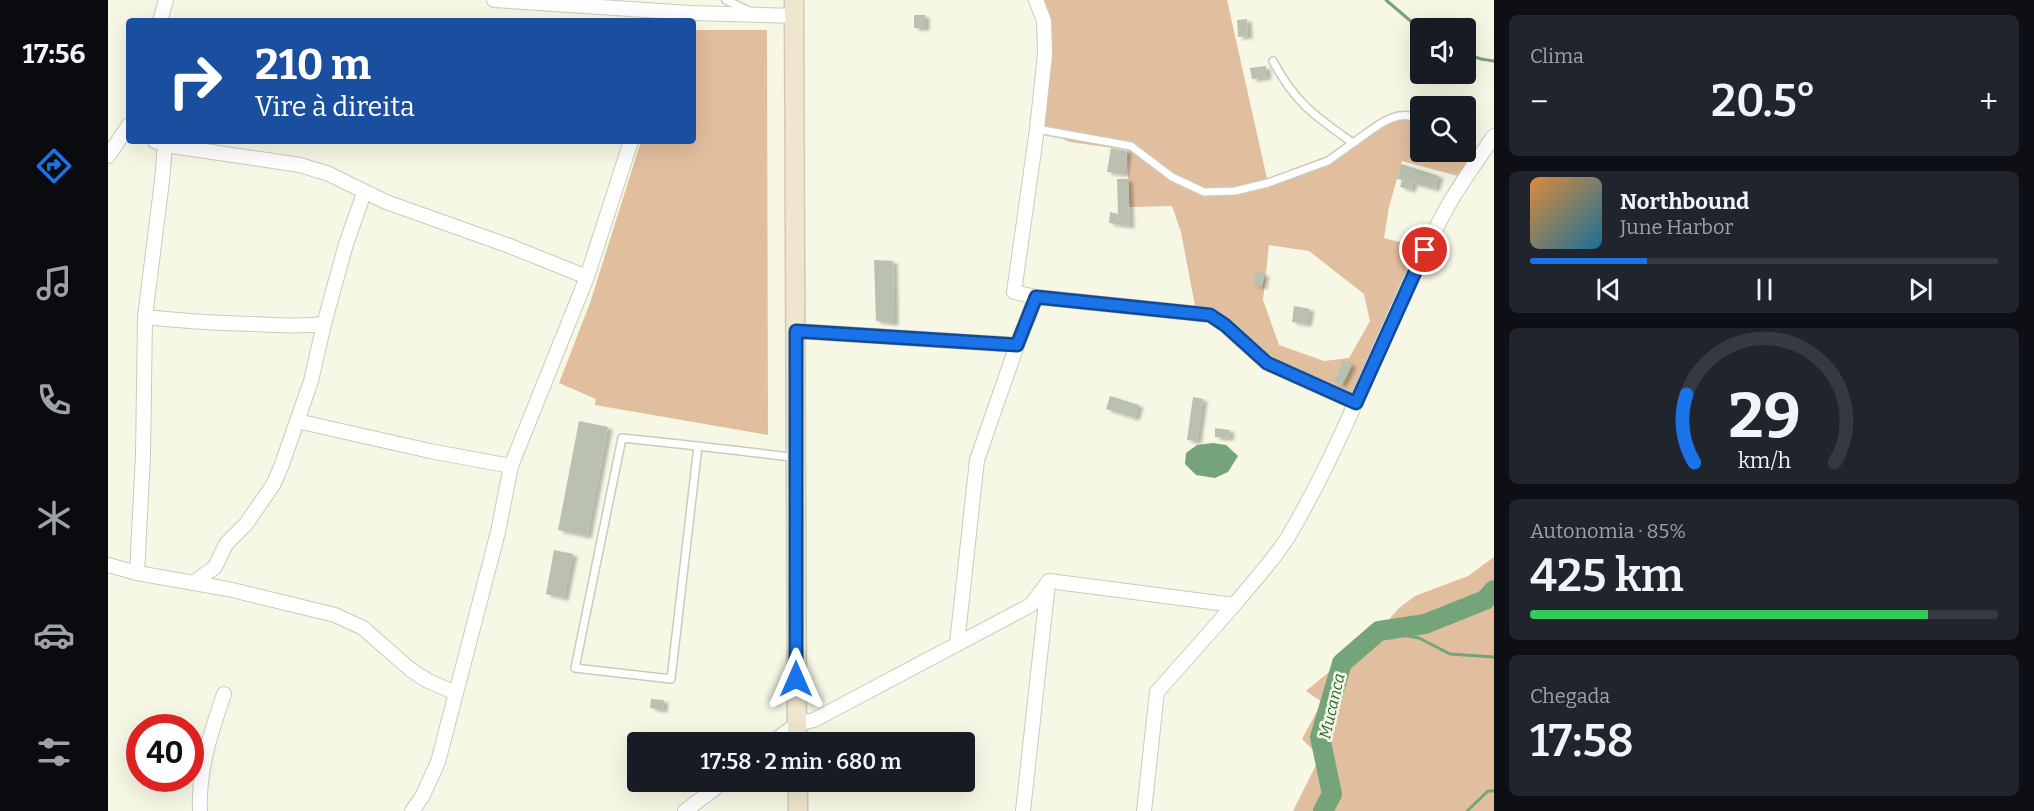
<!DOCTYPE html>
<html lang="pt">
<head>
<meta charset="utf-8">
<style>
	:root { --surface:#171b24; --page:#20242c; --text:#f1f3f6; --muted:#9ea1a6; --line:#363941; --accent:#1a73e8 }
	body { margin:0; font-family:Bitter,serif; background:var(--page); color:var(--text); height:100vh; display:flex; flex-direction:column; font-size:22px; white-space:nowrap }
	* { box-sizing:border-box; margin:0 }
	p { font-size:20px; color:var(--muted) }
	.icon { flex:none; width:33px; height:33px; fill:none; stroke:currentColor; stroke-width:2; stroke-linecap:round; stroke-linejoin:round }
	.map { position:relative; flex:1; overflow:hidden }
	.sheet { display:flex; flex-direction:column; gap:15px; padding:15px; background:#0d0f14; width:540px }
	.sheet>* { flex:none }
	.banner { position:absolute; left:18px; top:18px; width:570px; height:126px; border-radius:6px; box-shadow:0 6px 24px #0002; background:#1a4fa0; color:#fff; overflow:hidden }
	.buttons { position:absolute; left:1302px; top:18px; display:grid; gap:12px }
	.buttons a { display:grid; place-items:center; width:66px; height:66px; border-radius:6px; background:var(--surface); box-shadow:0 6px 24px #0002; font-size:30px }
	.speed { position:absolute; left:18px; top:714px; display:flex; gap:12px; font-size:30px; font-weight:700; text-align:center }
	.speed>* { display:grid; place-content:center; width:78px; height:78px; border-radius:50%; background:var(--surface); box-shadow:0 6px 24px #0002; line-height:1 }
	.speed .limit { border:9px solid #d22; background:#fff; color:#111 }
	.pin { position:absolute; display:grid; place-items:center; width:51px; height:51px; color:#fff; margin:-26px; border:3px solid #fff; border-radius:50%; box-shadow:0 2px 6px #0007 }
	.me { position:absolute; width:66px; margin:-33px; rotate:0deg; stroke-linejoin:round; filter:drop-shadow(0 0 4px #0008) }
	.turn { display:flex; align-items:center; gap:21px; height:126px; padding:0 30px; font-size:27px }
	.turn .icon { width:78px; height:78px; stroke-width:2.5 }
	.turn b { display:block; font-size:42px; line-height:51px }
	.big { font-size:45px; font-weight:600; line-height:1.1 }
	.sheet .card { flex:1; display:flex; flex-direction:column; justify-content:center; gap:9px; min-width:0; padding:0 21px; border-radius:9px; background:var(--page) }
	.sheet .dial { align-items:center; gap:0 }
	.dial svg { height:156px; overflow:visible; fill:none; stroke:var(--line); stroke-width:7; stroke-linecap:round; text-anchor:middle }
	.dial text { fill:var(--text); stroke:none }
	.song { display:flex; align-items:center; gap:18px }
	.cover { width:72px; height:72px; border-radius:9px; background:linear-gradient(135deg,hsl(30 70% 55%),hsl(200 70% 35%)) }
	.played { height:6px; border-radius:3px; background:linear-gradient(90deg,var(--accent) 25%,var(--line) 25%) }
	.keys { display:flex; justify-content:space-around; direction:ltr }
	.heat { display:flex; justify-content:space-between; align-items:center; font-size:33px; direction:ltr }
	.charge { height:9px; border-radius:4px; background:linear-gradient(90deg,#34c759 85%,var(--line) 0) }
	.trip { position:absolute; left:519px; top:732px; width:348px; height:60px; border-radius:6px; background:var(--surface); box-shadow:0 6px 24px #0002; font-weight:600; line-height:60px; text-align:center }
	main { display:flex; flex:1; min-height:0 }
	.dock { display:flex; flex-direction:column; width:108px; justify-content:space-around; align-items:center; background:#090b0e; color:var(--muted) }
	.dock .icon { width:42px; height:42px }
	.dock .selected { color:var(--accent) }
	.dock b { font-size:27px; color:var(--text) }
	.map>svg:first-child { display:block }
	.green { fill:#e1be9e; fill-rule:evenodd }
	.water { fill:#75a47b }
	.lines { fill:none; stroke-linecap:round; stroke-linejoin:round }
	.stream { stroke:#75a47b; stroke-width:3 }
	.river { stroke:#75a47b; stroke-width:20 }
	.building { fill:#bac1b1; filter:url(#shadow) }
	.lane-casing { stroke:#cbcbba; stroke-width:10 }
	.street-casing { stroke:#cbcbba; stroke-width:16 }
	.secondary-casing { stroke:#cbcbba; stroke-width:21 }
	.lane { stroke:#fff; stroke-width:7 }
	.street { stroke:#fff; stroke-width:14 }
	.secondary { stroke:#f0e5cd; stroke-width:18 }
	.route-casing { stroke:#114b97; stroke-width:15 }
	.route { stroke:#1a73e8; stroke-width:10 }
	.labels { text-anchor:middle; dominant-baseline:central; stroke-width:5; stroke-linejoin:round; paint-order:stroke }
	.water-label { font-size:16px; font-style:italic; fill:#236833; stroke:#f7f7e6 }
</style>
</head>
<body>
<main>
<nav class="dock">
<b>17:56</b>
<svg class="icon selected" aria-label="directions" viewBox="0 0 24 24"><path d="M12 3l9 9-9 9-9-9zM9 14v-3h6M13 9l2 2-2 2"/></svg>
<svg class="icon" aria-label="music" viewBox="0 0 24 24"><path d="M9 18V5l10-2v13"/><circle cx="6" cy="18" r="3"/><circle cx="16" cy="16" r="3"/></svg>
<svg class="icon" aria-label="phone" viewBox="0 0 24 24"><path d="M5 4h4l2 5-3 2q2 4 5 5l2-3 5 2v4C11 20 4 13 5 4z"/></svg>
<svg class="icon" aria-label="climate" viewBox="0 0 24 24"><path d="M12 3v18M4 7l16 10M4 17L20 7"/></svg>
<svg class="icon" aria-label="car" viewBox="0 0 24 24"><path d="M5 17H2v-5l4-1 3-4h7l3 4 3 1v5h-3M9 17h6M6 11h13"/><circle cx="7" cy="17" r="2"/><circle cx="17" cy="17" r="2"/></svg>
<svg class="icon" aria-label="filters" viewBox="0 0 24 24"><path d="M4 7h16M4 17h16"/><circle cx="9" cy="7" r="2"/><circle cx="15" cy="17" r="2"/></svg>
</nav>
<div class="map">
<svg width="1386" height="811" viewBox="0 0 1386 811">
	<defs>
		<filter id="shadow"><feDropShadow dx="4.5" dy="2.5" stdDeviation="1.5" flood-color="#0004"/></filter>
	</defs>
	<rect width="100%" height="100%" fill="#f7f7e6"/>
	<g class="green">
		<path d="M928 0H1119L1160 183 1220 161 1262 132 1295 114 1312 119V152H1335L1336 154 1359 163 1350 176 1294 161 1281 207 1276 238 1311 247 1249 402 1159 363 1102 315 1087 306 1073 232 1064 206 1021 207 1019 150 962 142 929 129 937 54ZM1161 245 1201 251 1256 294 1262 321 1241 358 1216 361 1171 345 1155 300Z"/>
		<path d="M585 30H659L660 435 487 405 488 399 451 383 482 303 533 141H585Z"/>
		<path d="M1386 557V811H1185L1212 757 1194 739 1214 702 1198 691 1271 631 1291 608 1307 596 1360 576Z"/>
	</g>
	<path class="water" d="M1105 443 1118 445 1130 456 1120 472 1107 478 1088 475 1077 464 1078 453 1089 445Z"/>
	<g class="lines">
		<g class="stream">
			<path d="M1278 0 1312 29"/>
			<path d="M1358 54 1373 59 1386 61"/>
			<path d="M1271 631 1311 638 1342 654 1386 657"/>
			<path d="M1359 811 1380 791H1386"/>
		</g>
		<path class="river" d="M1215 811 1224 794 1212 737 1234 663 1271 631 1317 624 1377 600 1386 590"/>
	</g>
	<g class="building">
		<rect x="806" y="15" width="11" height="13"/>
		<path d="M1139 19 1140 36 1130 37 1129 20Z"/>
		<path d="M1158 66 1159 77 1144 79 1142 68Z"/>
		<path d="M1003 148 1019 151 1016 174 999 172Z"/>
		<path d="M1293 164 1331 176 1327 189 1305 183 1303 190 1292 187 1294 180 1289 179Z"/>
		<path d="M1009 179H1020L1022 226 1001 223 1002 212 1010 214Z"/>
		<path d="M766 260 785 261 786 323 768 321Z"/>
		<path d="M1148 272 1157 274 1154 287 1145 284Z"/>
		<path d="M1186 306 1202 309 1199 324 1184 322Z"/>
		<path d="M1235 360 1244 365 1234 385 1226 381Z"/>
		<path d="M1002 396 1031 405 1027 418 998 409Z"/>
		<path d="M1085 397 1095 399 1089 441 1079 440Z"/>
		<path d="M471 421 500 427 479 536 450 530Z"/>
		<path d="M1107 428 1122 430 1121 438 1107 437Z"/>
		<path d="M446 550 465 554 456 598 438 594Z"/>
		<path d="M543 699 556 700 555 710 542 708Z"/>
	</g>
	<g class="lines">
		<g class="lane-casing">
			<g id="lane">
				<path d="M618 0 641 11"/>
				<path d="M929 129 1023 146 1064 177 1096 192 1127 191 1160 183 1220 161 1245 143C1208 117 1187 103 1165 61"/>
				<path d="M1245 143C1266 129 1286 107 1312 119"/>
				<path d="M1335 152 1336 154"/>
				<path d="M590 446 563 679 467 668 514 438C572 444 630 450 688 458"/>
			</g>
		</g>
		<g class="street-casing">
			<g id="street">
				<path d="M386 0 583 13 687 16"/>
				<path d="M928 0 936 21 937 54 929 129 906 292 928 297"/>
				<path d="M52 21 58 0"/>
				<path d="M47 141 57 145 192 165 221 174 278 202 399 245 479 277"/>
				<path d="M0 156 21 125"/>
				<path d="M37 317C73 321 109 323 145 324 168 325 192 327 216 324"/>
				<path d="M688 331 909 345"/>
				<path d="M189 421 322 451 403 466"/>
				<path d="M0 565 29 573 120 589 227 615 255 628 303 670 320 681 348 693"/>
				<path d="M29 573 35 455 37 317 54 181 57 145"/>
				<path d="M85 583 107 567 118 544 138 524 165 485 173 467 203 381 216 324 238 244 256 193"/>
				<path d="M1126 605C1144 583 1165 561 1180 537 1243 431 1281 312 1341 204 1354 181 1371 158 1386 136"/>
				<path d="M849 644 869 460 909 345 928 297 1102 315 1117 325 1159 363 1248 403"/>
				<path d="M665 742 689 724 706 720 923 605 941 581 1126 605 1049 692 1036 811"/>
				<path d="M92 811C90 770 103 732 116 694"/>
				<path d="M304 811 314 797 330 762 390 532 403 466 479 277 523 141"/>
				<path d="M577 811 615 782"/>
				<path d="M915 811 940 583"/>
			</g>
		</g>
		<g class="secondary-casing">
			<g id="secondary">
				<path d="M686 0 689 742"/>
				<path d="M690 782V811"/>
			</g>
		</g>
		<use href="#lane" class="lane"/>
		<use href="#street" class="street"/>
		<use href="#secondary" class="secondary"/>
	</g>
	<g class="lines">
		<g class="route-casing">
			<path id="route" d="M688 679V331L909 345 928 297 1102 315 1117 325 1159 363 1248 403 1317 250"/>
		</g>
		<use href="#route" class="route"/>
	</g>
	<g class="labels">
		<g class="water-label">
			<text transform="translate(1224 706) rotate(-77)">Mucanca</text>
		</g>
	</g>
</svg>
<div class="buttons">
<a><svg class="icon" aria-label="sound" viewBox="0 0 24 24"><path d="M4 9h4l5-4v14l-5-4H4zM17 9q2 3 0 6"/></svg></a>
<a><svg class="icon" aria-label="search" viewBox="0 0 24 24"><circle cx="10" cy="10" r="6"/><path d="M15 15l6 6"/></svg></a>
</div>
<div class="speed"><div class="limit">40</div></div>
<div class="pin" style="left:1317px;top:250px;background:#d93025"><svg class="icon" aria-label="arrive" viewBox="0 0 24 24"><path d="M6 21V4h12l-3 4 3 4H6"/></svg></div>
<svg class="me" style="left:688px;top:679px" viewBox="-20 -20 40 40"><path d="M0-17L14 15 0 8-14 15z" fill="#1a73e8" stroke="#fff" stroke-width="4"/></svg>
<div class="trip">17:58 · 2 min · 680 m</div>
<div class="banner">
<div class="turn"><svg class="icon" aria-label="right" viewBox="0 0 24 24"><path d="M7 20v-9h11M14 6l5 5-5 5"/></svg><div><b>210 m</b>Vire à direita</div></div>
</div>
</div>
<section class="sheet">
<div class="card"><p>Clima</p>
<div class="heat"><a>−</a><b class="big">20.5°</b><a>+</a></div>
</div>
<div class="card">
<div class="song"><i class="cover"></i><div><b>Northbound</b><p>June Harbor</p></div></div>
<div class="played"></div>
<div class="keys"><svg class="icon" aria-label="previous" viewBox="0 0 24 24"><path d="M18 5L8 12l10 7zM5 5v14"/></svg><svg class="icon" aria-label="pause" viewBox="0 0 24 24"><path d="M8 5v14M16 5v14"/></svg><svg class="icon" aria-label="next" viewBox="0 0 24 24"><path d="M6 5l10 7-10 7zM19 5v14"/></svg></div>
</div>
<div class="card dial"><svg viewBox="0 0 100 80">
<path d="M14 69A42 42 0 1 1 86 69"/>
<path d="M14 69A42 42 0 0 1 10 34" stroke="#1a73e8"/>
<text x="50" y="56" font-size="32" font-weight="700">29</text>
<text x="50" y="72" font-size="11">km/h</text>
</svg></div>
<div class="card"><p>Autonomia · 85%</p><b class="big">425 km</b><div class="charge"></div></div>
<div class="card"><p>Chegada</p><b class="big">17:58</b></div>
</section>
</main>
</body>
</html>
